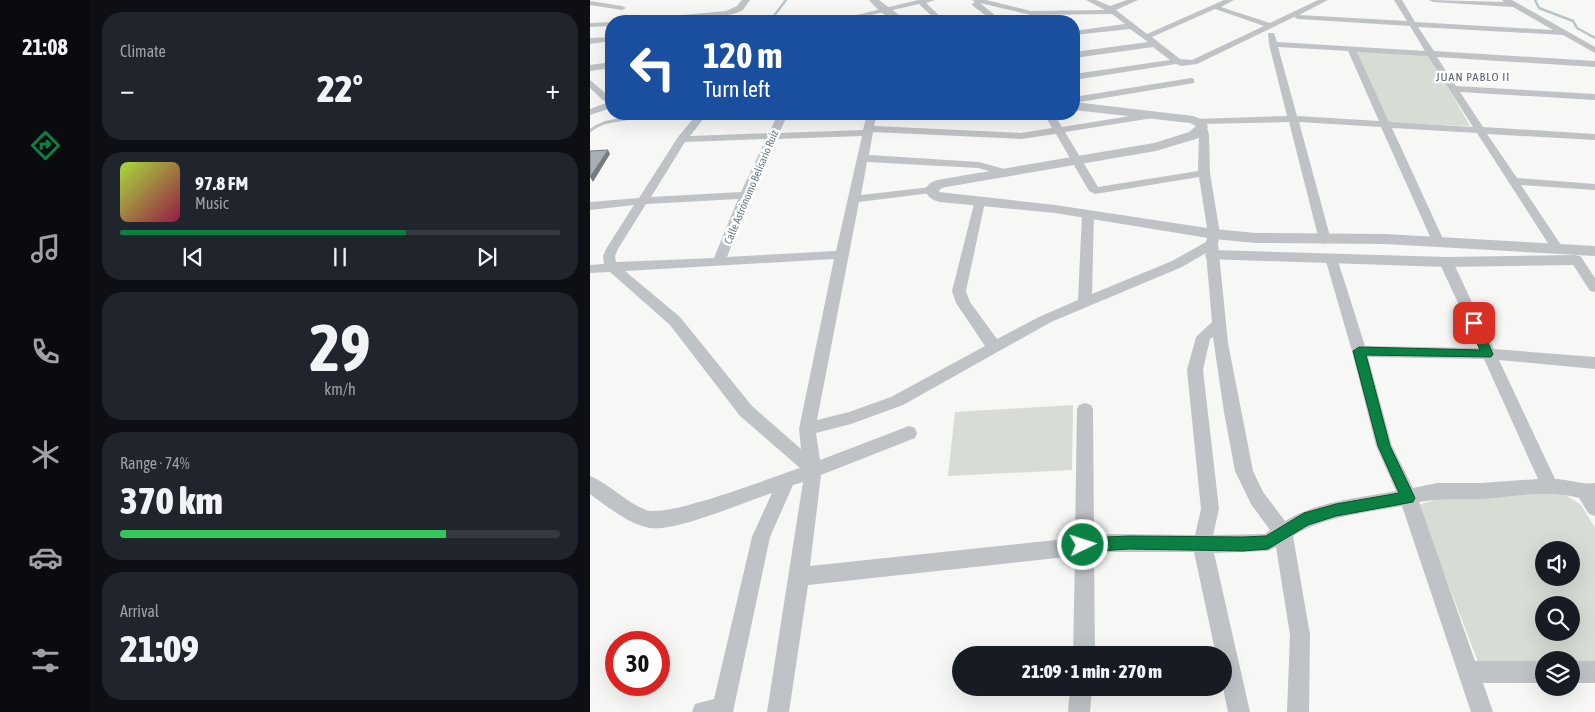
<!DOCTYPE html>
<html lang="en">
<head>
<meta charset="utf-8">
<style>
	:root { --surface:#171b24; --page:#20242c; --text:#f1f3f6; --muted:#9ea1a6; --line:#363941; --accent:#0b8043 }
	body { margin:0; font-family:"Asap Condensed",sans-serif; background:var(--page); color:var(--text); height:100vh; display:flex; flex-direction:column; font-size:19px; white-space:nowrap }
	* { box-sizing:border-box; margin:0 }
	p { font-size:16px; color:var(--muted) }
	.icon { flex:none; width:28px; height:28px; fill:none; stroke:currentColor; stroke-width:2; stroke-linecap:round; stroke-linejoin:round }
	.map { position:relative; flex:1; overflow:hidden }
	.details { display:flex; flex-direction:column; gap:12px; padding:12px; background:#0d0f14; width:500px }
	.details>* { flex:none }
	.guide { position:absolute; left:15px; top:15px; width:475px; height:105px; border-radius:20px; box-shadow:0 5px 20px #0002; background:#1a4fa0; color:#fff; overflow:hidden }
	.tools { position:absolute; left:945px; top:541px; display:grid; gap:10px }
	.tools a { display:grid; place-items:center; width:45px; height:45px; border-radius:50%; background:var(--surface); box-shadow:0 5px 20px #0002; font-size:25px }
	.speed { position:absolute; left:15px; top:631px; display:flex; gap:10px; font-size:25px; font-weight:700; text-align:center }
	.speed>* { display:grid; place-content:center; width:65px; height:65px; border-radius:50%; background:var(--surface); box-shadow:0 5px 20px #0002; line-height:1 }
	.speed .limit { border:8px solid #d22; background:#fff; color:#111 }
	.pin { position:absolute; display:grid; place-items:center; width:42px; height:42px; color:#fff; margin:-21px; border-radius:10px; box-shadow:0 2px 8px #0006 }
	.me { position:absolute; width:55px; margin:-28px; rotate:86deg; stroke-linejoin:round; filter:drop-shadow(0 0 4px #0008) }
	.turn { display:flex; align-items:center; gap:18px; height:105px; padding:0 15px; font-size:22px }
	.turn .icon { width:65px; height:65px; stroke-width:2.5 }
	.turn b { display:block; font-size:35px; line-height:42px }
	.big { font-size:38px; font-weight:800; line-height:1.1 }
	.details .tile { flex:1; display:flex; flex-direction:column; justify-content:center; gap:8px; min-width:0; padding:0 18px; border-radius:20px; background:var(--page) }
	.details .dial { align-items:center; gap:0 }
	.dial b { font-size:65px; line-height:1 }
	.song { display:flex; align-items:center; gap:15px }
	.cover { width:60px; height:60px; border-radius:8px; background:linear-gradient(135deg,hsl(80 70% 55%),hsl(340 70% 35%)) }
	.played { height:5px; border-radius:2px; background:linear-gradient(90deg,var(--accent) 65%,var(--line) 65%) }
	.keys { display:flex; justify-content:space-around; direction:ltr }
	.heat { display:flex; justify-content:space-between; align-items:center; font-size:28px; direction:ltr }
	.charge { height:8px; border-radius:4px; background:linear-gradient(90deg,#34c759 74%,var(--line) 0) }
	.trip { position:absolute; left:362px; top:646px; width:280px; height:50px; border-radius:25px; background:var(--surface); box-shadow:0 5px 20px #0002; font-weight:800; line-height:50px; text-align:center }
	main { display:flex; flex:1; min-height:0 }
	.menu { display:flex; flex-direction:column; width:90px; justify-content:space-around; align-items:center; background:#090b0e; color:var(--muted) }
	.menu .icon { width:35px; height:35px }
	.menu .current { color:var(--accent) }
	.menu b { font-size:22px; color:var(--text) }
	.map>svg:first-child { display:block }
	.green { fill:#d7dcd4; fill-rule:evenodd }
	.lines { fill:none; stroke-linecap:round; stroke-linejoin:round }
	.stream-far1 { stroke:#bac4c9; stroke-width:2.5 }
	.stream { stroke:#bac4c9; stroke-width:3 }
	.minor { fill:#bfc3c6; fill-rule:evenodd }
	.tertiary { fill:#bfc3c6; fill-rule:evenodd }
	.shaded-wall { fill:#767b7f }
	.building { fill:#a9b0b5; stroke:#767b7f }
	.route { fill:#0b8043; stroke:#07532c }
	.labels { text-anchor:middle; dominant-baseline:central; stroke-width:5; stroke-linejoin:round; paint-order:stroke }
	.far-street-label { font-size:11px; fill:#697884; stroke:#fff }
	.far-neighbourhood-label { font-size:12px; letter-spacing:1px; fill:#566169; stroke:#fff }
</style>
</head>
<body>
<main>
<nav class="menu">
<b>21:08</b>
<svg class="icon current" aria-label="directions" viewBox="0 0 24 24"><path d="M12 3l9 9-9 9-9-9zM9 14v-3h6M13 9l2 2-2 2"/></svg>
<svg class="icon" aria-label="music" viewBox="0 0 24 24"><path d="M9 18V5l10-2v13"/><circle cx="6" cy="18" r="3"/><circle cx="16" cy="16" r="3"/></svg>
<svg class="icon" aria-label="phone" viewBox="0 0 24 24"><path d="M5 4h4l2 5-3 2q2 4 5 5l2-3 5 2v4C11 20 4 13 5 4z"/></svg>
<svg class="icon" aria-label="climate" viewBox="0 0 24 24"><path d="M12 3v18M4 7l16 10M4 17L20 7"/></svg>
<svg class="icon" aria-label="car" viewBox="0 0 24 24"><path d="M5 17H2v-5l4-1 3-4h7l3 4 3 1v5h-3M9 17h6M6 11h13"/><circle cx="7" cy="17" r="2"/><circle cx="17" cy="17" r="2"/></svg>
<svg class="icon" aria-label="filters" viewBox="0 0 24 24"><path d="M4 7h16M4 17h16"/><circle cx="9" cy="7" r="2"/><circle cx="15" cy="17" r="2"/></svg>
</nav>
<section class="details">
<div class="tile"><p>Climate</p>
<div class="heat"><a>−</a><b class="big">22°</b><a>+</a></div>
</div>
<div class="tile">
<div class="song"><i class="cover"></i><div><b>97.8 FM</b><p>Music</p></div></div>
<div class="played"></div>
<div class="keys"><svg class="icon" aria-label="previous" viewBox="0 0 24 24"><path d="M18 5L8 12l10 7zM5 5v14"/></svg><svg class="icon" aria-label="pause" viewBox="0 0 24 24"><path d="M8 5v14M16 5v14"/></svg><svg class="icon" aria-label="next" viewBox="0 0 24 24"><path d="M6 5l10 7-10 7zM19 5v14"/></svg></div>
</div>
<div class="tile dial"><b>29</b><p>km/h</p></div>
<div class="tile"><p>Range · 74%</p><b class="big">370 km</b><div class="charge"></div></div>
<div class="tile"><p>Arrival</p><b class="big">21:09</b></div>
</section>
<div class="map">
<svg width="1005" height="712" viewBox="0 0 1005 712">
	<rect width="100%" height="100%" fill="#f7f7f5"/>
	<g class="green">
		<path d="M769 52 835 54 841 58 880 126 802 123 798 121 767 53Z"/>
		<path d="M483 405 482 470 358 476 365 412Z"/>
		<path d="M971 492 991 505 1005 528V663L981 662V660H954V662H888L828 505 851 498ZM954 550H981V578H954ZM954 605H981V632H954Z"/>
	</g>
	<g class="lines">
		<g class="stream-far1">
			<path d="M945 0 949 8 983 21 987 28 1005 38"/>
			<path d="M180 21 196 0"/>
		</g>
		<path class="stream" d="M0 131C15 117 35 123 52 114"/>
		<g class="minor">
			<path d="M152 0H160C158 3 155 7 153 10 139 20 63 22 44 21L48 19 136 11 147 6Z"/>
			<path d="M328 0H345L336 3 355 21H347L329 4 255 21H242Z"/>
			<path d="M382 0H396L441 11 515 10 496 0H506L520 6 537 0H548L526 10 557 34 634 0H644L631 7 680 23 728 0H738L709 15 817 21 804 0H812L825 22 963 30 923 7 843 2 839 0 914 2 912 0H922L1005 47V53L973 35 828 27 844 51 1005 61V67L847 57 866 86 1005 94V100L870 92 893 127 1005 134V140L897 134 927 178 1005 184V190L931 185 973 248 967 252 963 251 887 133 802 128 854 241 848 245 842 241 791 127 709 122 741 240 735 244 729 240 699 122 612 124 617 127 619 135 620 173 630 234 628 244 638 343 663 471 673 492 695 521C728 501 769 498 806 491L786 446 762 351 735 258 736 255H746L747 258 775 346 889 348 849 262 856 258 863 262 904 349 1005 357V369L909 360 965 479C979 479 991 485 1005 483V516L999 514 989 498C958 489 923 497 891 499 870 500 850 498 829 502L885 661H954V683H893L903 712H881L812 506C775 513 735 516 703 536L720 635 719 712H697L700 635 686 547 678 551 624 553 660 712H638L633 688 634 655H626L604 552H521L504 554 505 655H483L485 556 218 585 199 712H177L213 482 203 485 180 537 143 712H102L105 704 124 699 162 537 182 493C155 502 85 532 60 528 38 524 18 507 0 494V476C20 484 35 502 56 510 78 518 182 477 210 468L150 416 80 325 20 272 0 273V265L14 264 13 256 16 249 44 205 0 210V202L49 198 88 137 107 114H117L100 136 179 133 188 114H198L189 133 273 130 277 114H287L284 126 431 133 462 128 454 114H464L472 127 559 113 563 114V118L475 132 508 187 608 171 609 135 607 127 612 124 605 123V119L697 116 679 44 678 33H684L687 42 835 51 820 26 708 19 704 17 607 64 592 66 586 64 484 80V74L580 60 563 47 484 58V52L558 42 540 29 484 35V31L535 24 522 14 441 15 390 3 412 21H403L383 6 382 4 385 2ZM625 9 674 26 602 60 590 59 562 37ZM688 47 758 51 789 121 707 116ZM767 52 838 56 883 127 799 122ZM283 132 431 139 466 134 499 191 505 194 609 177 618 234 616 242 582 261 502 294 504 214 502 211H494L492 214 488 300 451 316 407 339 380 302 376 291 395 202 389 198 385 200 362 291 366 303 395 346 301 397 259 412 227 420 269 202 341 193 347 190 341 187 271 195 277 162 388 168 417 176 423 173 421 171 389 162 279 155ZM272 136 246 251 137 257 161 195 186 139ZM176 139 151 192 61 197 95 142ZM148 199 124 258 26 262 25 256 28 249 56 204ZM616 253 622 322 606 337 597 370 611 509 605 535 521 534 504 536 503 409 501 405 495 403 489 405 487 409 485 538 220 566 231 475 325 438 327 433 325 428 319 426 230 460 226 433 261 424 313 405 461 322 592 267ZM244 259 209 429 211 449 162 406 90 317 35 271ZM623 337 634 412 645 471 661 504 680 530 675 534 623 535 629 509 613 370 620 339ZM778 357 894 359 948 479 891 483H847L823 488 802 446Z"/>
			<path d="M0 1 32 6 36 8 32 10 0 5Z"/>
			<path d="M170 19H187L191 21H169Z"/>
			<path d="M21 22V26L0 27V23Z"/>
			<path d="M21 37V41L0 44V38Z"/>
			<path d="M21 62V68L0 71V65Z"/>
			<path d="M601 78 604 79V83L484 103V97Z"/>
			<path d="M0 80 21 98V108L0 115V109L16 103 0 88Z"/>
			<path d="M986 256 991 257 1005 278V292L1000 291 980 260Z"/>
			<rect x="981" y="661" width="24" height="22"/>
			<path d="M480 688H502L500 712H478Z"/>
		</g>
		<g class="tertiary">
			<path d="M279 0H289L317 21C301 22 289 12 279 0Z"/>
			<path d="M484 102 603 116 616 121 618 127 609 138 566 151 356 187 350 189 349 192 465 205 624 229 666 233 795 234 1005 246V256L795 244 666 243 624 239 465 213 350 202C342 200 338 197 334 190L340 183 347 180 564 143 599 132 606 126 600 123 484 110Z"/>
			<path d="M623 250 856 257 984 255 990 256 992 260 990 264 984 265 856 267 617 259 615 255 617 251Z"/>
		</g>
	</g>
	<path class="shaded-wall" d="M18 150 20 154 3 182 0 177Z"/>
	<path class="building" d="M18 150 0 177V151Z"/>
	<path class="route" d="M884 319 889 323 903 354 901 357 776 355 800 446 825 498 823 502 746 516 718 525 678 549 653 551 539 549 493 552 488 550 486 545 488 540 493 538 539 536 653 537 676 536 714 513 746 504 809 493 788 446 763 351 769 347 890 350 878 323Z"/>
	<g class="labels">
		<g class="far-street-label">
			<text transform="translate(161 187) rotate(-67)">Calle Astrónomo Belisario Ruiz</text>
		</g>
		<g class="far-neighbourhood-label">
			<text x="883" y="77">JUAN PABLO II</text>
		</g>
	</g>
</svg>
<div class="tools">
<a><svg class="icon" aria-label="sound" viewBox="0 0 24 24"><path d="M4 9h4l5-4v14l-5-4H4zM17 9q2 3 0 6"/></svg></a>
<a><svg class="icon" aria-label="search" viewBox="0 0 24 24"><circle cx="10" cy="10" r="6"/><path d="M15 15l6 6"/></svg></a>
<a><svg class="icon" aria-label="layers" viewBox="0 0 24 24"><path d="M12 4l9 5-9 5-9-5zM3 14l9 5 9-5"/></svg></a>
</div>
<div class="speed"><div class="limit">30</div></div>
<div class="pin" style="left:884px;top:323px;background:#d93025"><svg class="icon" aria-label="arrive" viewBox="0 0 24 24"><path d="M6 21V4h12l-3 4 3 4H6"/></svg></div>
<svg class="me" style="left:493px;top:545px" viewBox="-20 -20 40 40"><circle r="17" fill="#0b8043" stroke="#fff" stroke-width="3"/><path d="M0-11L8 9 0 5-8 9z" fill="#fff"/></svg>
<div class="trip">21:09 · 1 min · 270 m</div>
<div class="guide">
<div class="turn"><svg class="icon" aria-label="left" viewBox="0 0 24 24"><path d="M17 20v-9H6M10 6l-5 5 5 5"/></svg><div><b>120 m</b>Turn left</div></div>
</div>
</div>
</main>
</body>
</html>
